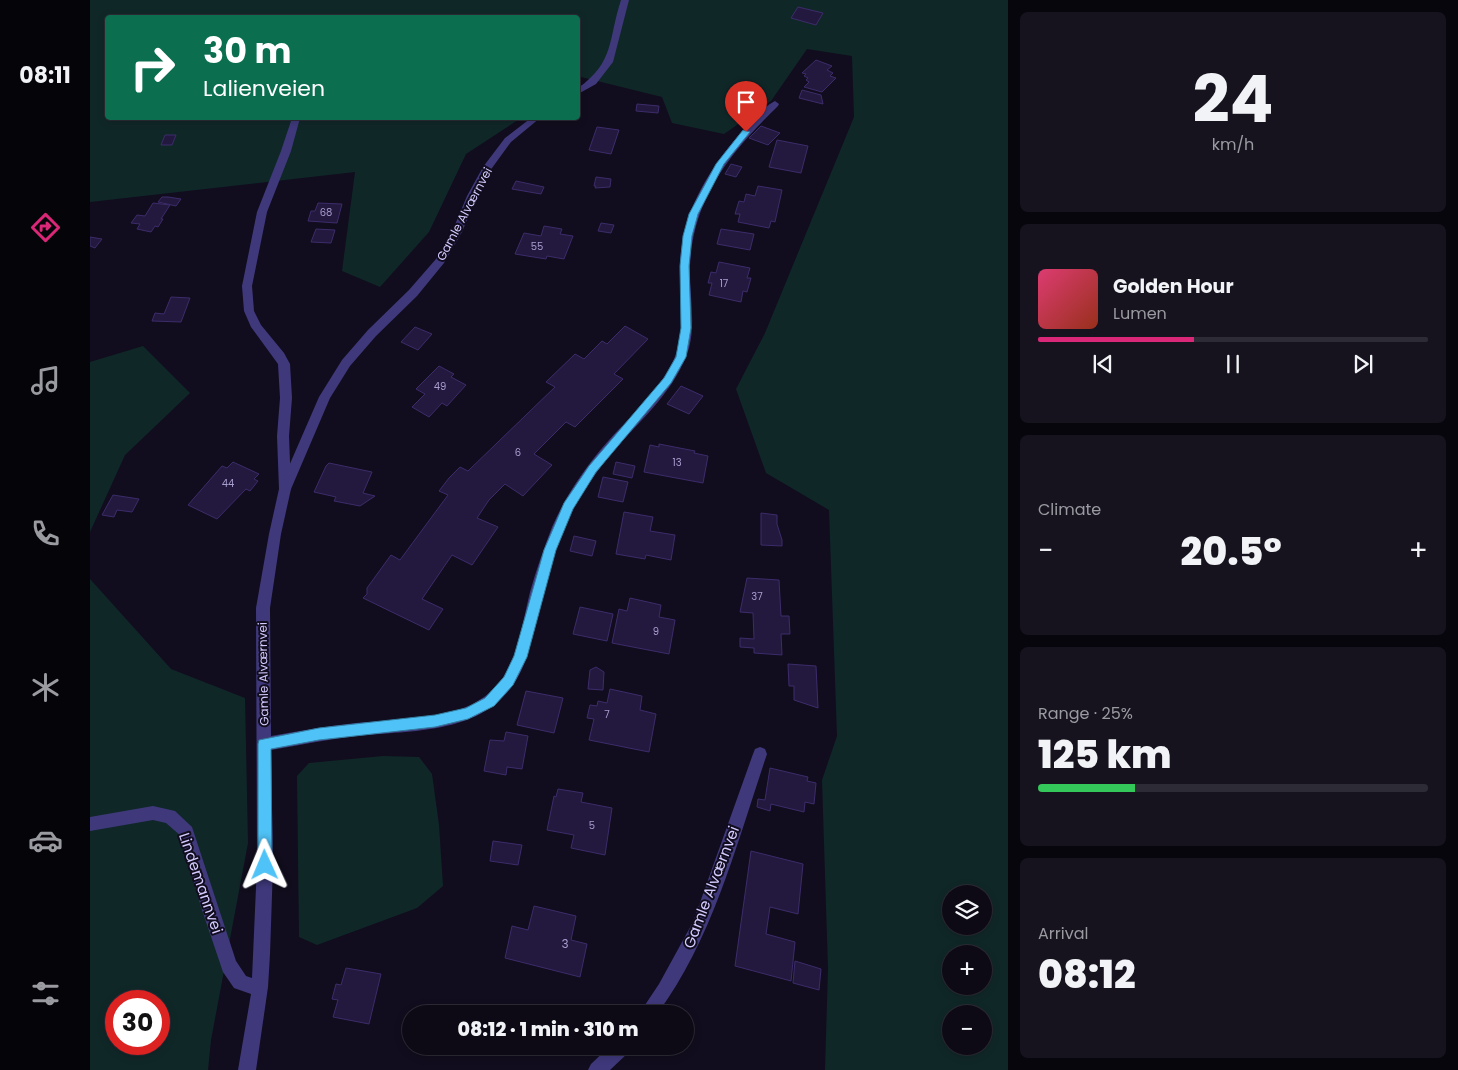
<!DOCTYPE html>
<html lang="en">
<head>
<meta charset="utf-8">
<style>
	:root { --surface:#0d0a16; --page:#16131f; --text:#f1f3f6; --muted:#9a9aa1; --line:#2d2b35; --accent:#db2777 }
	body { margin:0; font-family:Poppins,sans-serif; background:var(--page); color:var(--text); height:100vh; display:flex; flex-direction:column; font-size:19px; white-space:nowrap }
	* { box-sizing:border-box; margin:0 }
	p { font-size:16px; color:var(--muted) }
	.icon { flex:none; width:28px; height:28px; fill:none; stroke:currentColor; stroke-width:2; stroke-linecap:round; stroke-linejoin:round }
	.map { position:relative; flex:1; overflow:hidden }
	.sheet { display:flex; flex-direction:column; gap:12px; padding:12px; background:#07060c; width:450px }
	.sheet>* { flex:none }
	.banner { position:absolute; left:15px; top:15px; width:475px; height:105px; border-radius:5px; box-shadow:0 2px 8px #0003,0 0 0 1px var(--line); background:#0b6e4f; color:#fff; overflow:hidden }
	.controls { position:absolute; left:852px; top:885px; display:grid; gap:10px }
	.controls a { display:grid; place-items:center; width:50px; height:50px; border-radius:50%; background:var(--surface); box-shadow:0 2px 8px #0003,0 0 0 1px var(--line); font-size:25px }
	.speed { position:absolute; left:15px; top:990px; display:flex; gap:10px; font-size:25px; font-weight:700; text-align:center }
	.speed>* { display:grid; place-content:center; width:65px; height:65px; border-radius:50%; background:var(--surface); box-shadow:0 2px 8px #0003,0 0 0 1px var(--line); line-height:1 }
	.speed .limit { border:8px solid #d22; background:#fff; color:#111 }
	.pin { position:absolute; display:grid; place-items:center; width:42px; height:42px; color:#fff; margin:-51px -21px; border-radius:50% 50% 50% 0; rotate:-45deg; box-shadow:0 0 5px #0007 }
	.pin .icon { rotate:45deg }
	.me { position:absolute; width:55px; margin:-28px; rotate:359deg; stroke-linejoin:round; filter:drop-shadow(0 0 4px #0008) }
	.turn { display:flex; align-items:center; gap:18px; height:105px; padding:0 15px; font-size:22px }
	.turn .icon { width:65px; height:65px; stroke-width:2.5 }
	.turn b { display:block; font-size:35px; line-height:42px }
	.big { font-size:38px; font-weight:800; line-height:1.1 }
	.sheet .card { flex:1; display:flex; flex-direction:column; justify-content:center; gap:8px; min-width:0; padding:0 18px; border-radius:8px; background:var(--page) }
	.sheet .dial { align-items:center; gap:0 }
	.dial b { font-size:65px; line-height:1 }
	.song { display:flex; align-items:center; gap:15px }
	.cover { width:60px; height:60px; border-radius:8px; background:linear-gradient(135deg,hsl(340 70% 55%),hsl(10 70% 35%)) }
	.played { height:5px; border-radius:2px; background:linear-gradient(90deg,var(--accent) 40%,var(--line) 40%) }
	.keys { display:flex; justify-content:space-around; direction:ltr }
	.heat { display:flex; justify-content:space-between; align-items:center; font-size:28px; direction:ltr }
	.charge { height:8px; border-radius:4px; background:linear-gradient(90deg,#34c759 25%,var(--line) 0) }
	.trip { position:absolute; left:312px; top:1005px; width:292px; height:50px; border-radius:25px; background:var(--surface); box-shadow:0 2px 8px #0003,0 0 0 1px var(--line); font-weight:800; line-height:50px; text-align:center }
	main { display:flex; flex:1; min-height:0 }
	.dock { display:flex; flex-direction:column; width:90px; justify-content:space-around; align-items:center; background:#050409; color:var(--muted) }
	.dock .icon { width:35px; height:35px }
	.dock .on { color:var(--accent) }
	.dock b { font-size:22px; color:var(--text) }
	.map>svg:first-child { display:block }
	.green { fill:#102728; fill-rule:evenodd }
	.building { fill:#23193f; stroke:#3c2c6a }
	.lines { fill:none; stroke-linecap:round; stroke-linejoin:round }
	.service { fill:#3f397c; fill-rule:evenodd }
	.minor { fill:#3f397c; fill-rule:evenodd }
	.route { fill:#4fc3f7; stroke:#337fa1 }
	.labels { text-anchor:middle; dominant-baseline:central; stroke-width:4; stroke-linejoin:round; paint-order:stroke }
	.number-label { font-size:10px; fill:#a89ece }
	.street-label { font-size:12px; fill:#d4cbfe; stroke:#110d1e }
	.near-number-label { font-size:12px; fill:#a89ece }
	.near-street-label { font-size:15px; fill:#d4cbfe; stroke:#110d1e }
</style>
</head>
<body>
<main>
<nav class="dock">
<b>08:11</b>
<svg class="icon on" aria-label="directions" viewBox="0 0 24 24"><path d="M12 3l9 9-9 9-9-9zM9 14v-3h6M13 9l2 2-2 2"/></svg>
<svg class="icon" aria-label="music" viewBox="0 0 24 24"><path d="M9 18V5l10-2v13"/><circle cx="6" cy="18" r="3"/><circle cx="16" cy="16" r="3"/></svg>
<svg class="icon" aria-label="phone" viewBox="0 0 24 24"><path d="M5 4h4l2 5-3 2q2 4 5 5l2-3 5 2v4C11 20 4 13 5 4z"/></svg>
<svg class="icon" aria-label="climate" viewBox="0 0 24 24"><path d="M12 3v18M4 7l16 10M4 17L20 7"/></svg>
<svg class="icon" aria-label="car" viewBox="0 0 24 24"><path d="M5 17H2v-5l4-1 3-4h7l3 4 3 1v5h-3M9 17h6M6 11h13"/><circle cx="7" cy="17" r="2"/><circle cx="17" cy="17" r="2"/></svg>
<svg class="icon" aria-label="filters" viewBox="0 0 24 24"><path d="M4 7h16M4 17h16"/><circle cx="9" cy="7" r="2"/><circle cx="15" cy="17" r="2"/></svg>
</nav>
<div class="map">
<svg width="918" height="1070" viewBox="0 0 918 1070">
	<rect width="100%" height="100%" fill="#110d1e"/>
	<g class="green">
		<path d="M0 0H918V1070H735L738 969 732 780 747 736 739 510 676 473 646 389 675 333 764 117 762 56 717 49 681 101 634 134 582 123 572 97 491 77 488 79V18H18V118H431L376 154 339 232 290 287 252 271 265 172 0 202ZM861 894H894V926H861ZM861 954H894V986H861ZM861 1014H894V1046H861Z"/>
		<path d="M53 346 100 393 35 455 0 532V362Z"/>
		<path d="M0 579 81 669 155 698 158 843 121 1040 118 1070H0ZM26 1001H69V1044H26Z"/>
		<path d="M293 756 329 757 342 774 349 825 353 886 327 908 227 945 209 937 207 776 219 763Z"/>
	</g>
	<g class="building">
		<path d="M708 7 733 13 726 25 701 18Z"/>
		<path d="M726 60 742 66 737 70 743 73 740 76 746 78 732 92 714 87 719 82 716 80 718 78 714 76 716 74 712 73Z"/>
		<path d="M712 90 731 95 733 104 709 98Z"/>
		<path d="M547 104 569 106 568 113 546 111Z"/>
		<path d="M671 126 690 133 678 145 659 138Z"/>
		<path d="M507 127 529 130 521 154 499 150Z"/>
		<path d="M75 135H86L82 145H71Z"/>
		<path d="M687 140 718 146 711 173 679 167Z"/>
		<path d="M641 164 652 167 646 177 635 174Z"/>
		<path d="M506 177 521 179 520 187 505 188 506 186H504Z"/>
		<path d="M426 181 454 187 451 194 422 189Z"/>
		<path d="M668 186 692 190 685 222 681 221 679 228 648 222 650 214H645L649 201 654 202 656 194 665 196Z"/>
		<path d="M72 197H78L91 199 86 206 68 202Z"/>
		<path d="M63 203 80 205 71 219H73L68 227 65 226 61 232 47 229 50 224 41 223 47 215 55 216Z"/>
		<path d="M228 203 252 204 247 223 218 221 221 211H225Z"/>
		<path d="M511 223 524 225 521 233 508 231Z"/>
		<path d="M454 226 472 229 470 234 483 236 474 259 457 256 456 259 425 254 434 233 451 236Z"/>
		<path d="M226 229 245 230 241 243 221 242Z"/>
		<path d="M631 229 664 234 660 250 627 244Z"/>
		<path d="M0 237 12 239 5 248 0 246Z"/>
		<path d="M629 262 660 268 657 278H661L657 292 653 291 651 302 619 295 622 283H618L621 272 626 273Z"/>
		<path d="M81 297 100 298 91 322 62 321 65 313 74 314Z"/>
		<path d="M535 326 558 339 524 374 533 379 485 427 476 422 444 454 462 465 433 496 415 484 399 500 387 518 408 527 382 565 362 555 332 599 353 609 339 630 273 598 277 594V588L301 555 310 560 358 495 349 491 359 478 370 467 378 471 465 387 456 382 485 354 494 359 512 341 517 344Z"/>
		<path d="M325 327 342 334 328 350 311 342Z"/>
		<path d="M349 366 364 374 361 377 376 385 357 406 352 403 339 417 322 407 335 394 326 389Z"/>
		<path d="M591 386 613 396 599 414 577 404Z"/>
		<path d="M569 444 605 451 604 453 618 456 613 483 554 472 560 445 569 447Z"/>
		<path d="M143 462 169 474 164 479 168 481 160 491 156 489 127 519 98 505 132 466 137 468Z"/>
		<path d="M526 462 545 466 542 478 523 474Z"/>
		<path d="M239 463 282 472 273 493 285 496 270 506 244 501 246 497 224 492 236 466Z"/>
		<path d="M513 477 538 482 533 502 508 497Z"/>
		<path d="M23 495 49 499 42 512 27 510 24 517 12 515Z"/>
		<path d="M534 512 563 517 560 531 585 535 581 560 556 555 555 559 526 554Z"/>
		<path d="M671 513 687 515V524L692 540V546L671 545Z"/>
		<path d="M484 536 506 541 502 556 480 551Z"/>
		<path d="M657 578 689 580 691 616H699L700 634H691L692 655 664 653V648L650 647V638L664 639 663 613 650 612Z"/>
		<path d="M540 598 571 605 569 617 585 620 579 654 522 643 529 609 537 611Z"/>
		<path d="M490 607 523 614 517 641 483 634Z"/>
		<path d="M698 664 726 666 728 708 704 700V686H699Z"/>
		<path d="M506 667 514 672 513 690 498 689 500 670Z"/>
		<path d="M520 689 552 696 550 710 566 714 559 752 499 740 504 719 497 718 500 705 507 706 508 701 517 703Z"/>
		<path d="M436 691 473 698 464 733 427 725Z"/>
		<path d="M416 732 438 736 432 769 417 767 416 775 394 771 400 740 414 741Z"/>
		<path d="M680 768 718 777 717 781 726 783 724 804 715 802 714 812 681 804 680 811 667 807 668 799 675 800Z"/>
		<path d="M468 789 493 793 491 802 522 808 515 855 481 848 484 835 457 830 464 796 466 797Z"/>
		<path d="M403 841 432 845 428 865 400 861Z"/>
		<path d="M661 851 713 864 708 914 680 907 676 934 705 942 701 981 645 966Z"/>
		<path d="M444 906 486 916 481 940 497 944 490 977 415 958 422 926 438 930Z"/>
		<path d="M705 961 731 969 729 990 703 983Z"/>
		<path d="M256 968 291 974 279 1024 243 1017 248 1000 242 999 246 984 251 985Z"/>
	</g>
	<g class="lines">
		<path class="service" d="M202 118H210L201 151 177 212 162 286 164 311 171 325 194 353 200 364 202 398 199 436 201 489 199 492H191L189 489 187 436 190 398 188 364 161 327 154 311 152 286 167 212 191 151Z"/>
		<g class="minor">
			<path d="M531 0H539L523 62 506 84 488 94V88C525 62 518 39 531 0Z"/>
			<path d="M685 101 689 104 688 106C641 152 603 197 600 266 599 293 606 322 599 348 587 388 553 418 526 448 512 464 500 481 488 500 459 548 454 604 437 656 411 735 335 729 268 736 239 739 210 745 181 750L183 865 180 954 178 987 166 1070H148L161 994 144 988 133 972 111 907 91 836 76 823 63 820 0 831V817L63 806 85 811 102 827 146 961 156 976 162 978 167 865 166 608 179 534 189 489 229 397 252 360 278 330 319 290 346 259 362 232 377 196 393 167 415 138 441 118H450L421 142 402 168 387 196 372 232 354 263 327 296 286 336 260 366 240 398 201 489 191 534 180 608 181 736C209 731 238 726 266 723 307 719 359 722 394 697 427 675 431 627 440 592 446 570 454 548 462 527 476 495 496 466 519 440 542 415 570 390 584 359 595 334 591 305 590 278 588 225 610 182 643 142 653 131 672 107 685 101Z"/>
			<path d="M670 747 675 749 677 754C647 842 623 939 567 1014H549L569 984 603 922 663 754 665 749Z"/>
			<path d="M520 1046H541L539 1052 520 1070H498L501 1064Z"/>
		</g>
	</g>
	<path class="route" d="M653 130 660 132 634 164 608 214 602 236 599 266 601 328 596 357 581 383 506 472 483 509 466 550 437 657 423 685 404 706 378 719 345 727 229 740 181 749 182 865 180 870 175 872 170 870 168 865V744L169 740 229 728 345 715 376 708 395 698 414 677 424 656 454 550 474 503 499 466 574 378 586 357 591 328 590 266 593 236 599 214 626 164Z"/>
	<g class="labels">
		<g class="number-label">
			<text x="236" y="212">68</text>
			<text x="447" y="246">55</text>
			<text x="634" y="283">17</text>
			<text x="350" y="386">49</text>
			<text x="428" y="452">6</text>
			<text x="587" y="462">13</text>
			<text x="138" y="483">44</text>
			<text x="667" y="596">37</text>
			<text x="566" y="631">9</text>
			<text x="517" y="714">7</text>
			<text x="502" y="825">5</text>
		</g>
		<g class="street-label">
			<text transform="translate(374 214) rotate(-62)">Gamle Alværnvei</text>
			<text transform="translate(173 674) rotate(-91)">Gamle Alværnvei</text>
		</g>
		<g class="near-number-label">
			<text x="475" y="943">3</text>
		</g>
		<g class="near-street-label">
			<text transform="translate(111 883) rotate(71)">Lindemannvei</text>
			<text transform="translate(621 887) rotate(-69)">Gamle Alværnvei</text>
		</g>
	</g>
</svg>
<div class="controls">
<a><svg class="icon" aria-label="layers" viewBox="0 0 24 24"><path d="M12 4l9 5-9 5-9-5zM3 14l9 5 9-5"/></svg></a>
<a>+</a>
<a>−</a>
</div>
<div class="speed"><div class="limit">30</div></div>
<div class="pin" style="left:656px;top:132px;background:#d93025"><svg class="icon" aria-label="arrive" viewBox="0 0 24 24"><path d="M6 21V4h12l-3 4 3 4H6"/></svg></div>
<svg class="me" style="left:175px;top:865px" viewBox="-20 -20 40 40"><path d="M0-17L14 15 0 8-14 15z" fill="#4fc3f7" stroke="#fff" stroke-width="4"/></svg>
<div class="trip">08:12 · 1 min · 310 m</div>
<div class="banner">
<div class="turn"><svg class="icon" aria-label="right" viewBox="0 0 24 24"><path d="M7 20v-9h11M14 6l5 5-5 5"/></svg><div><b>30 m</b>Lalienveien</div></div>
</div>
</div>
<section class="sheet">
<div class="card dial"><b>24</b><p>km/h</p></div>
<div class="card">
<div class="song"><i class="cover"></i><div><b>Golden Hour</b><p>Lumen</p></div></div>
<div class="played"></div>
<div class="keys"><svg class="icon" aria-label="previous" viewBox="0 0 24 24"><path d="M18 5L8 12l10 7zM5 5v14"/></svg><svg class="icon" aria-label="pause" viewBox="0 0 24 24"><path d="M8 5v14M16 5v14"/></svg><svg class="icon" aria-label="next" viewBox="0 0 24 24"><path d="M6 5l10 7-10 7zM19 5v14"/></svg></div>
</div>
<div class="card"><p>Climate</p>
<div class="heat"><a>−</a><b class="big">20.5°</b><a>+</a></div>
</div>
<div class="card"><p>Range · 25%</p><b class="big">125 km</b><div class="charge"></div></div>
<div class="card"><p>Arrival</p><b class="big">08:12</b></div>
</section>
</main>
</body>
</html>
